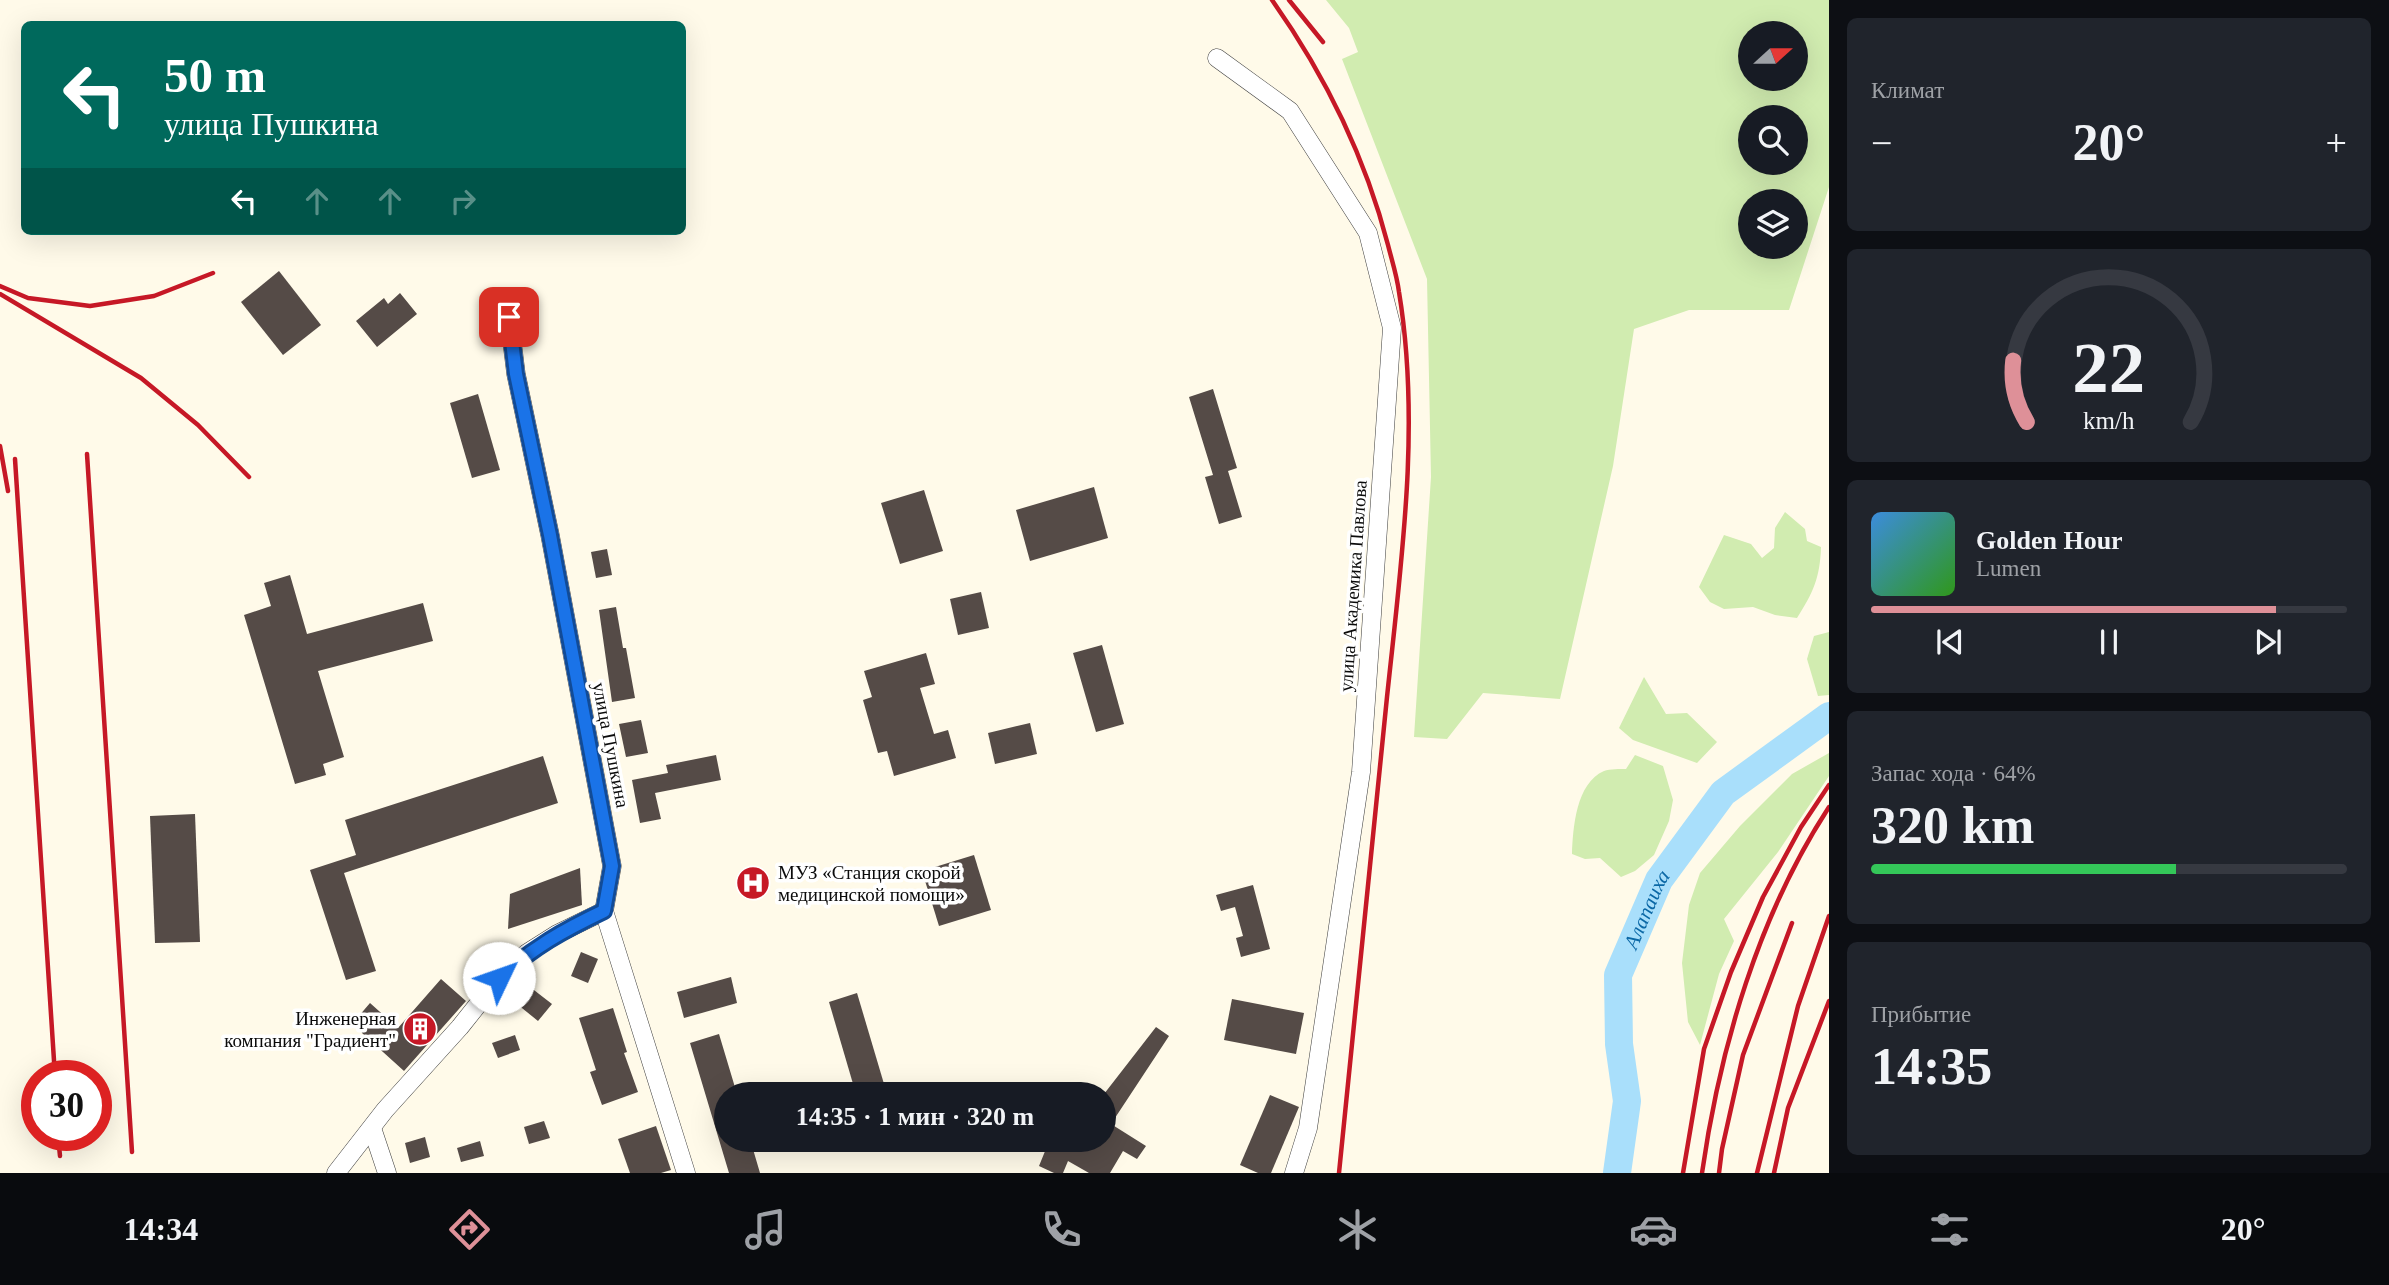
<!DOCTYPE html>
<html lang="ru">
<head>
<meta charset="utf-8">
<style>
	:root { --surface:#171b24; --page:#20242c; --text:#f1f3f6; --muted:#9ea1a6; --line:#363941; --accent:#de9098 }
	body { margin:0; font-family:"Times New Roman",serif; background:var(--page); color:var(--text); height:100vh; display:flex; flex-direction:column; font-size:26px; white-space:nowrap }
	* { box-sizing:border-box; margin:0 }
	p { font-size:23px; color:var(--muted) }
	.icon { flex:none; width:38px; height:38px; fill:none; stroke:currentColor; stroke-width:2; stroke-linecap:round; stroke-linejoin:round }
	.map { position:relative; flex:1; overflow:hidden }
	.side { display:flex; flex-direction:column; gap:18px; padding:18px; background:#0d0f14; width:560px }
	.side>* { flex:none }
	.hud { position:absolute; left:21px; top:21px; width:665px; height:214px; border-radius:10px; box-shadow:0 7px 28px #0002; background:#00695c; color:#fff; overflow:hidden }
	.needle { width:46px; rotate:69deg }
	.controls { position:absolute; left:1738px; top:21px; display:grid; gap:14px }
	.controls a { display:grid; place-items:center; width:70px; height:70px; border-radius:50%; background:var(--surface); box-shadow:0 7px 28px #0002; font-size:35px }
	.speed { position:absolute; left:21px; top:1060px; display:flex; gap:14px; font-size:35px; font-weight:700; text-align:center }
	.speed>* { display:grid; place-content:center; width:91px; height:91px; border-radius:50%; background:var(--surface); box-shadow:0 7px 28px #0002; line-height:1 }
	.speed .limit { border:10px solid #d22; background:#fff; color:#111 }
	.pin { position:absolute; display:grid; place-items:center; width:60px; height:60px; color:#fff; margin:-30px; border-radius:14px; box-shadow:0 4px 10px #0006 }
	.me { position:absolute; width:77px; margin:-38px; rotate:48deg; stroke-linejoin:round; filter:drop-shadow(0 0 5px #0008) }
	.turn { display:flex; align-items:center; gap:24px; height:147px; padding:0 28px; font-size:32px }
	.turn .icon { width:91px; height:91px; stroke-width:2.5 }
	.turn b { display:block; font-size:49px; line-height:60px }
	.lanes { display:flex; align-items:center; height:66px; padding:0 28px; background:#0003; justify-content:center; gap:35px; direction:ltr }
	.lanes .off { opacity:.35 }
	.big { font-size:52px; font-weight:700; line-height:1.1 }
	.side .card { flex:1; display:flex; flex-direction:column; justify-content:center; gap:10px; min-width:0; padding:0 24px; border-radius:10px; background:var(--page) }
	.side .dial { align-items:center; gap:0 }
	.dial svg { height:182px; overflow:visible; fill:none; stroke:var(--line); stroke-width:7; stroke-linecap:round; text-anchor:middle }
	.dial text { fill:var(--text); stroke:none }
	.song { display:flex; align-items:center; gap:21px }
	.cover { width:84px; height:84px; border-radius:10px; background:linear-gradient(135deg,hsl(210 70% 55%),hsl(110 70% 35%)) }
	.played { height:7px; border-radius:4px; background:linear-gradient(90deg,var(--accent) 85%,var(--line) 85%) }
	.keys { display:flex; justify-content:space-around; direction:ltr }
	.heat { display:flex; justify-content:space-between; align-items:center; font-size:38px; direction:ltr }
	.charge { height:10px; border-radius:5px; background:linear-gradient(90deg,#34c759 64%,var(--line) 0) }
	.trip { position:absolute; left:714px; top:1082px; width:402px; height:70px; border-radius:35px; background:var(--surface); box-shadow:0 7px 28px #0002; font-weight:700; line-height:70px; text-align:center }
	.menu { display:flex; height:112px; justify-content:space-around; align-items:center; background:#090b0e; color:var(--muted) }
	.menu .icon { width:49px; height:49px }
	.menu .active { color:var(--accent) }
	.menu b { font-size:32px; color:var(--text) }
	main { display:flex; flex:1; min-height:0 }
	.map>svg:first-child { display:block }
	.green { fill:#d1ecb0; fill-rule:evenodd }
	.lines { fill:none; stroke-linecap:round; stroke-linejoin:round }
	.river { stroke:#a9dffb; stroke-width:28 }
	.building { fill:#554b47 }
	.street-casing { stroke:#3e3e3e; stroke-width:19 }
	.street { stroke:#fff; stroke-width:18 }
	.rail { stroke:#c61826; stroke-width:4.5 }
	.route-casing { stroke:#114b97; stroke-width:18 }
	.route { stroke:#1a73e8; stroke-width:12 }
	.labels { text-anchor:middle; dominant-baseline:central; stroke-width:7; stroke-linejoin:round; paint-order:stroke }
	.street-label { font-size:19px; fill:#0b0b0b; stroke:#fff }
	.poi-label { font-size:19px; fill:#0b0b0b; stroke:#fff; text-anchor:start }
	.water-label { font-size:21px; font-style:italic; fill:#0b68a6; stroke:#fff }
</style>
</head>
<body>
<main>
<div class="map">
<svg width="1829" height="1173" viewBox="0 0 1829 1173">
	<rect width="100%" height="100%" fill="#fffae9"/>
	<g class="green">
		<path d="M1326 0H1829V187L1789 310H1689L1634 329 1613 466 1560 699 1483 693 1447 739 1414 737 1431 477 1427 279 1342 59 1358 52 1349 28ZM1750 33H1796V79H1750ZM1750 117H1796V163H1750ZM1750 201H1796V247H1750Z"/>
		<path d="M1785 512 1805 529 1807 541 1821 547C1820 578 1813 593 1797 618L1775 615 1753 607 1724 609 1710 602 1699 587 1724 535 1751 544 1762 558 1774 548 1775 528Z"/>
		<path d="M1829 632V695L1818 696 1807 659 1814 636Z"/>
		<path d="M1644 677 1666 714 1687 713 1717 742 1697 763 1633 740 1619 728Z"/>
		<path d="M1829 753V776L1778 852 1724 919 1734 941 1719 974 1700 1045 1688 1022 1682 963 1689 905 1700 873 1740 826 1792 774Z"/>
		<path d="M1635 755 1663 766 1673 800 1669 821 1654 855 1635 871 1621 877 1600 858 1585 859 1572 854C1573 828 1576 783 1604 771 1610 769 1620 769 1626 769Z"/>
	</g>
	<g class="lines">
		<path class="river" id="s1" d="M1617 1173 1627 1101 1619 1044 1618 975 1659 880 1723 793 1829 716"/>
	</g>
	<g class="building">
		<path d="M279 271 321 325 283 355 241 302Z"/>
		<path d="M400 293 417 314 377 347 356 321 384 298 388 304Z"/>
		<path d="M1213 389 1237 468 1228 471 1242 517 1219 524 1205 477 1213 475 1189 397Z"/>
		<path d="M478 394 500 470 472 478 450 403Z"/>
		<path d="M1094 487 1108 538 1030 561 1016 510Z"/>
		<path d="M924 490 943 551 900 564 881 503Z"/>
		<path d="M607 549 612 575 596 578 591 552Z"/>
		<path d="M290 575 307 634 423 603 433 641 318 671 344 757 323 764 326 775 295 784 244 615 271 606 264 583Z"/>
		<path d="M981 592 989 628 958 635 950 599Z"/>
		<path d="M616 607 623 648H626L635 698 612 702 599 610Z"/>
		<path d="M1102 645 1124 724 1096 732 1073 653Z"/>
		<path d="M926 653 935 684 920 688 934 734 948 730 956 758 894 776 887 751 878 753 863 700 872 697 864 671Z"/>
		<path d="M641 720 648 753 626 757 619 724Z"/>
		<path d="M1030 723 1037 754 995 764 988 733Z"/>
		<path d="M716 755 721 780 655 793 661 819 640 823 632 780 668 773 666 765Z"/>
		<path d="M543 756 558 803 344 873 376 971 346 980 310 870 356 855 345 820Z"/>
		<path d="M195 814 200 942 155 943 150 816Z"/>
		<path d="M974 855 991 910 939 926 922 871Z"/>
		<path d="M580 868 582 905 508 929 510 894Z"/>
		<path d="M1253 885 1270 949 1241 957 1236 938 1243 936 1235 907 1221 911 1216 895Z"/>
		<path d="M581 952 598 959 588 983 571 976Z"/>
		<path d="M731 977 737 1003 684 1018 677 992Z"/>
		<path d="M441 979 466 1001 404 1071 362 1033 358 1017 370 1003 398 1028Z"/>
		<path d="M530 987 552 1004 538 1021 517 1004Z"/>
		<path d="M857 993 887 1094H856L829 1002Z"/>
		<path d="M1232 999 1304 1013 1296 1054 1224 1040Z"/>
		<path d="M613 1008 627 1052 624 1053 638 1092 602 1105 590 1072 596 1070 579 1018Z"/>
		<path d="M1156 1027 1169 1036 1111 1124 1146 1146 1137 1159 1123 1151 1110 1173H1089L1068 1161 1063 1173H1054L1039 1166 1050 1139H1104V1094Z"/>
		<path d="M719 1034 737 1094H726V1139H750L760 1173H729L690 1043Z"/>
		<path d="M515 1035 520 1050 498 1058 492 1043Z"/>
		<path d="M1270 1095 1299 1107 1271 1173H1258L1240 1165Z"/>
		<path d="M544 1121 550 1138 529 1144 524 1127Z"/>
		<path d="M656 1126 671 1170 661 1173H630L618 1139Z"/>
		<path d="M425 1137 430 1157 410 1163 405 1143Z"/>
		<path d="M480 1141 484 1156 461 1162 457 1148Z"/>
	</g>
	<g class="lines">
		<g class="street-casing">
			<g id="street">
				<path d="M1217 58 1290 111 1368 233 1392 328 1361 772 1308 1128 1294 1173"/>
				<path d="M509 317 516 374 550 535 612 866 604 911 686 1173"/>
				<path d="M372 1128 387 1173"/>
				<path d="M336 1173 385 1110 460 1027 499 978 527 953 557 934 604 911"/>
			</g>
		</g>
		<use href="#street" class="street"/>
		<g class="rail">
			<path d="M1272 0C1325 75 1365 156 1388 245 1392 261 1397 276 1399 292 1421 425 1401 564 1387 697 1371 856 1355 1014 1339 1173"/>
			<path d="M1289 0 1323 42"/>
			<path d="M0 286 28 298 90 306 154 296 213 273"/>
			<path d="M0 294 141 378 198 425 249 477"/>
			<path d="M0 446 8 491"/>
			<path d="M87 454 132 1152"/>
			<path d="M15 459 55 1076"/>
			<path d="M58 1136 60 1156"/>
			<path d="M1683 1173 1704 1049 1731 972 1763 897 1801 827 1829 785"/>
			<path d="M1702 1173C1720 1047 1759 914 1829 807"/>
			<path d="M1719 1173 1722 1149 1743 1055 1792 923"/>
			<path d="M1757 1173 1798 1006 1829 916"/>
			<path d="M1774 1173 1788 1108 1829 1001"/>
		</g>
	</g>
	<g class="lines">
		<g class="route-casing">
			<path id="route" d="M499 978C534 947 562 931 604 911L612 866 550 535 516 374 509 317"/>
		</g>
		<use href="#route" class="route"/>
	</g>
	<defs>
		<g id="hospital-disc" transform="scale(1.75)"><circle r="9.5" fill="#c61826" stroke="#fff"/><path d="M-5-5h3v3.5h4V-5h3V5h-3V1.5h-4V5h-3Z" fill="#fff"/></g>
		<g id="building-disc" transform="scale(1.75)"><circle r="9.5" fill="#c61826" stroke="#fff"/><path d="M-4-6H4V6H1V3H-1V6H-4ZM-2.5-4.3h1.7v1.8h-1.7ZM.8-4.3h1.7v1.8H.8ZM-2.5-1h1.7V.8h-1.7ZM.8-1h1.7V.8H.8Z" fill="#fff"/></g>
	</defs>
	<g fill-rule="evenodd">
		<use href="#hospital-disc" x="753" y="883"/>
		<use href="#building-disc" x="420" y="1029"/>
	</g>
	<g class="labels">
		<g class="street-label">
			<text transform="translate(1353 586) rotate(-86)">улица Академика Павлова</text>
			<text transform="translate(611 745) rotate(79)">улица Пушкина</text>
		</g>
		<g class="poi-label">
			<text x="778" y="872">МУЗ «Станция скорой<tspan x="778" dy="22">медицинской помощи»</tspan></text>
			<text x="396" y="1018" text-anchor="end">Инженерная<tspan x="396" dy="22">компания "Градиент"</tspan></text>
		</g>
		<g class="water-label">
			<text stroke="none"><textPath href="#s1" startOffset="271">Алапаиха</textPath></text>
		</g>
	</g>
</svg>
<div class="controls">
<a><svg class="needle" viewBox="-14 -14 28 28"><path d="M0-13l5 13h-10z" fill="#e53935"/><path d="M0 13l5-13h-10z" fill="#9ea1a6"/></svg></a>
<a><svg class="icon" aria-label="search" viewBox="0 0 24 24"><circle cx="10" cy="10" r="6"/><path d="M15 15l6 6"/></svg></a>
<a><svg class="icon" aria-label="layers" viewBox="0 0 24 24"><path d="M12 4l9 5-9 5-9-5zM3 14l9 5 9-5"/></svg></a>
</div>
<div class="speed"><div class="limit">30</div></div>
<div class="pin" style="left:509px;top:317px;background:#d93025"><svg class="icon" aria-label="arrive" viewBox="0 0 24 24"><path d="M6 21V4h12l-3 4 3 4H6"/></svg></div>
<svg class="me" style="left:499px;top:978px" viewBox="-20 -20 40 40"><circle r="19" fill="#fff"/><path d="M0-13L10 11 0 6-10 11z" fill="#1a73e8"/></svg>
<div class="trip">14:35 · 1 мин · 320 m</div>
<div class="hud">
<div class="turn"><svg class="icon" aria-label="left" viewBox="0 0 24 24"><path d="M17 20v-9H6M10 6l-5 5 5 5"/></svg><div><b>50 m</b>улица Пушкина</div></div>
<div class="lanes"><svg class="icon" aria-label="left" viewBox="0 0 24 24"><path d="M17 20v-9H6M10 6l-5 5 5 5"/></svg><svg class="icon off" aria-label="ahead" viewBox="0 0 24 24"><path d="M12 20V5M6 11l6-6 6 6"/></svg><svg class="icon off" aria-label="ahead" viewBox="0 0 24 24"><path d="M12 20V5M6 11l6-6 6 6"/></svg><svg class="icon off" aria-label="right" viewBox="0 0 24 24"><path d="M7 20v-9h11M14 6l5 5-5 5"/></svg></div>
</div>
</div>
<section class="side">
<div class="card"><p>Климат</p>
<div class="heat"><a>−</a><b class="big">20°</b><a>+</a></div>
</div>
<div class="card dial"><svg viewBox="0 0 100 80">
<path d="M14 69A42 42 0 1 1 86 69"/>
<path d="M14 69A42 42 0 0 1 8 42" stroke="#de9098"/>
<text x="50" y="56" font-size="32" font-weight="700">22</text>
<text x="50" y="72" font-size="11">km/h</text>
</svg></div>
<div class="card">
<div class="song"><i class="cover"></i><div><b>Golden Hour</b><p>Lumen</p></div></div>
<div class="played"></div>
<div class="keys"><svg class="icon" aria-label="previous" viewBox="0 0 24 24"><path d="M18 5L8 12l10 7zM5 5v14"/></svg><svg class="icon" aria-label="pause" viewBox="0 0 24 24"><path d="M8 5v14M16 5v14"/></svg><svg class="icon" aria-label="next" viewBox="0 0 24 24"><path d="M6 5l10 7-10 7zM19 5v14"/></svg></div>
</div>
<div class="card"><p>Запас хода · 64%</p><b class="big">320 km</b><div class="charge"></div></div>
<div class="card"><p>Прибытие</p><b class="big">14:35</b></div>
</section>
</main>
<nav class="menu">
<b>14:34</b>
<svg class="icon active" aria-label="directions" viewBox="0 0 24 24"><path d="M12 3l9 9-9 9-9-9zM9 14v-3h6M13 9l2 2-2 2"/></svg>
<svg class="icon" aria-label="music" viewBox="0 0 24 24"><path d="M9 18V5l10-2v13"/><circle cx="6" cy="18" r="3"/><circle cx="16" cy="16" r="3"/></svg>
<svg class="icon" aria-label="phone" viewBox="0 0 24 24"><path d="M5 4h4l2 5-3 2q2 4 5 5l2-3 5 2v4C11 20 4 13 5 4z"/></svg>
<svg class="icon" aria-label="climate" viewBox="0 0 24 24"><path d="M12 3v18M4 7l16 10M4 17L20 7"/></svg>
<svg class="icon" aria-label="car" viewBox="0 0 24 24"><path d="M5 17H2v-5l4-1 3-4h7l3 4 3 1v5h-3M9 17h6M6 11h13"/><circle cx="7" cy="17" r="2"/><circle cx="17" cy="17" r="2"/></svg>
<svg class="icon" aria-label="filters" viewBox="0 0 24 24"><path d="M4 7h16M4 17h16"/><circle cx="9" cy="7" r="2"/><circle cx="15" cy="17" r="2"/></svg>
<b>20°</b>
</nav>
</body>
</html>
